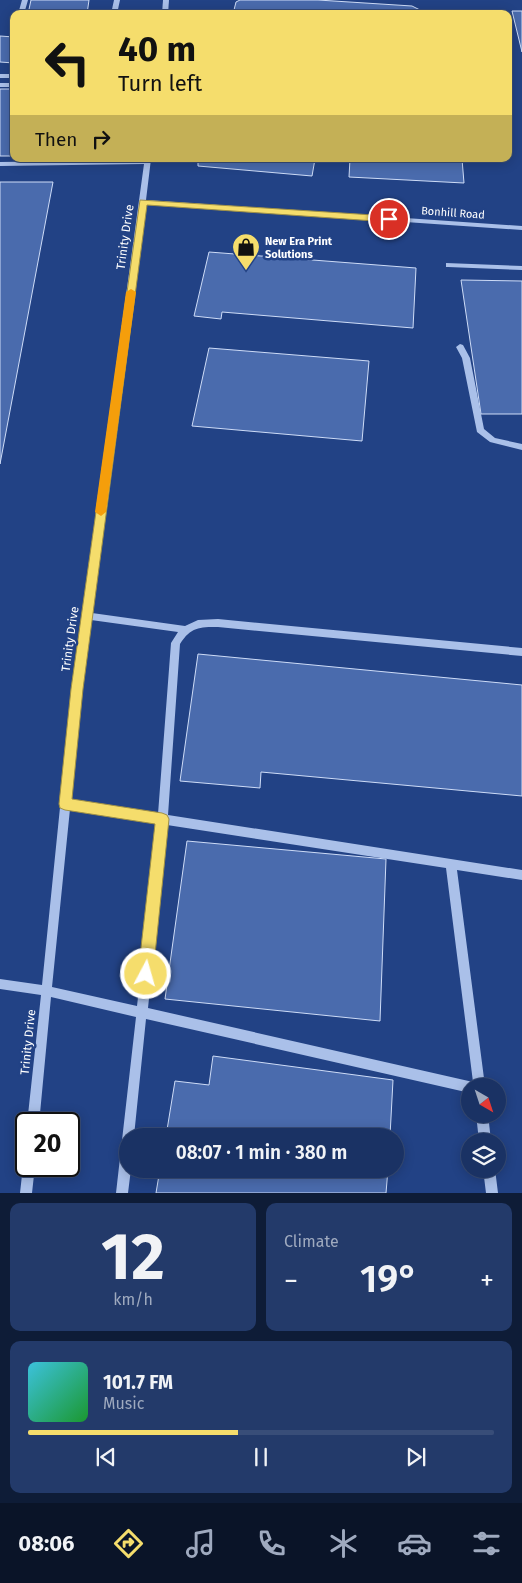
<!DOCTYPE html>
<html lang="en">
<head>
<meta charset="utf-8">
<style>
	:root { --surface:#1a3264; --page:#233a6a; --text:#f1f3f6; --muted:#9faabf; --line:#384d78; --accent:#f5dd6c }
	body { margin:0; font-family:"Fira Sans",sans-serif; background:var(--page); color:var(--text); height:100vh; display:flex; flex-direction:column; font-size:19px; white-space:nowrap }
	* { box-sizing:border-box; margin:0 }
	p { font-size:16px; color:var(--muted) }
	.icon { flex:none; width:28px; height:28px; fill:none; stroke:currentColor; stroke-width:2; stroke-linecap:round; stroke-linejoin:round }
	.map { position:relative; height:1193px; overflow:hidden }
	.drawer { display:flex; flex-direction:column; gap:10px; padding:10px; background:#0e1c37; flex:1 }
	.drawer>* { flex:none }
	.banner { position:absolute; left:10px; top:10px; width:502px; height:152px; border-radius:10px; box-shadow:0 2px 12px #0003,0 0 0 1px var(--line); background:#f5dd6c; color:#111; overflow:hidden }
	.needle { width:32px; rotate:141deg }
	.fabs { position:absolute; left:461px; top:1078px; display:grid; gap:10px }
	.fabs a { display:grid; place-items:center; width:45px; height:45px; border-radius:50%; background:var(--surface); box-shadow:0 2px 12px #0003,0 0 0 1px var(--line); font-size:25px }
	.speed { position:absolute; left:15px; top:1112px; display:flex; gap:10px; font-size:25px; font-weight:700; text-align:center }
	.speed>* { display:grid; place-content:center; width:65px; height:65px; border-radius:50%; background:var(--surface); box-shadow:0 2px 12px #0003,0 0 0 1px var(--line); line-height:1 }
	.speed .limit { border:2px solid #111; border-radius:8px; background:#fff; color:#111 }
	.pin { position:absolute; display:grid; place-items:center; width:42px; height:42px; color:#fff; margin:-21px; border:2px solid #fff; border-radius:50%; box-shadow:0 1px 5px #0007 }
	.me { position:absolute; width:55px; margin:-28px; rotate:6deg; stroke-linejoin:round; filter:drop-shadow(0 0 4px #0008) }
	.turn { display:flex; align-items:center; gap:18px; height:105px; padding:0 25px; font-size:22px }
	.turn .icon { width:65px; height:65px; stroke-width:2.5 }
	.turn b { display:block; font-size:35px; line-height:42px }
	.then { display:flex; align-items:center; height:48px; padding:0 25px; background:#0003; gap:10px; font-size:19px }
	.big { font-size:38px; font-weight:600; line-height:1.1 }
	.drawer .card { flex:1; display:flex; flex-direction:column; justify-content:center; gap:8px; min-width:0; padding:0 18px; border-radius:10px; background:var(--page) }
	.drawer .dial { align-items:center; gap:0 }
	.dial b { font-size:65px; line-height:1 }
	.song { display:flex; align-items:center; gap:15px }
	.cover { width:60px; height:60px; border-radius:8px; background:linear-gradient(135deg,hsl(190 70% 55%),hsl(130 70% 35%)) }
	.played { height:5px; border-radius:2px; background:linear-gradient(90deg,var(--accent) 45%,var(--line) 45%) }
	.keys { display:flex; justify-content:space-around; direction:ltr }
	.heat { display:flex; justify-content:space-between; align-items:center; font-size:28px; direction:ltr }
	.drawer .tiles { flex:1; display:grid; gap:10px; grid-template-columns:1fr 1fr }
	.card:last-child { grid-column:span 2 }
	.trip { position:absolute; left:119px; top:1128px; width:285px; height:50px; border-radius:25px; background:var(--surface); box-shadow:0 2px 12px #0003,0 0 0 1px var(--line); font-weight:600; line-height:50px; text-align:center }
	.menu { display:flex; height:80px; justify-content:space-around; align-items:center; background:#0a1428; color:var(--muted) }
	.menu .icon { width:35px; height:35px }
	.menu .current { color:var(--accent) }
	.menu b { font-size:22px; color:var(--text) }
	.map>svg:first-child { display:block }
	.building { fill:#4a6bad; stroke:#cedcf7 }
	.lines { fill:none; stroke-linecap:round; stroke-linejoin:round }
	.minor { fill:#aac0e9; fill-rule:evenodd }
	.route { fill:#f5dd6c; stroke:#9f9046 }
	.slow { fill:#f59e0b }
	.labels { text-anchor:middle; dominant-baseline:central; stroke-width:5; stroke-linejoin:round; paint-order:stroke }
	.far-street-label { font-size:11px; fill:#fff; stroke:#224285 }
	.far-poi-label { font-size:11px; font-weight:bold; fill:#fff; stroke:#224285; text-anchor:start }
	.street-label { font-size:12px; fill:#fff; stroke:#224285 }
</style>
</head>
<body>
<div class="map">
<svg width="522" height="1193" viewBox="0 0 522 1193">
	<rect width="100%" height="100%" fill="#224285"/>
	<g class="building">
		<path d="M31 0H89L87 14H28Z"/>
		<path d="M240 0H318L412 6 420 10 424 14H233L236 2Z"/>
		<path d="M512 11H522V52Z"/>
		<path d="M0 36 14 37V63L0 62Z"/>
		<rect x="0" y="89" width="14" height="67"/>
		<path d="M198 159H315L312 176 198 166Z"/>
		<path d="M350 159H462L464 183 349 177Z"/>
		<path d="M0 182H53L0 464Z"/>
		<path d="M209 252 416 268 413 328 222 312 221 319 194 316Z"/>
		<path d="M461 280 522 281V414H481Z"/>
		<path d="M209 348 369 361 362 441 192 426Z"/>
		<path d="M198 654 522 685V796L261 772 260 788 180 781Z"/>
		<path d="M187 841 386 859 380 1021 165 999Z"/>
		<path d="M213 1056 393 1080 390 1136H166L175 1081 209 1085Z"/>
		<path d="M160 1169H388L386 1193H156Z"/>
	</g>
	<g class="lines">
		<g class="minor">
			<path d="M22 0H28L24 14H18Z"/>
			<path d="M114 0H120L117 14H111Z"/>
			<path d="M163 0H169L168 14H162Z"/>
			<rect x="0" y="74" width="14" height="4"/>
			<rect x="0" y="83" width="14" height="4"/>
			<path d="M145 159H151L146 200 522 226V230L145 204 92 613 185 626 198 620 218 619 522 648V656L218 627C199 627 191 627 180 644L168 815 522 870V880L457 870 485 1086H470V1093L146 1019 134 1136H128V1169H131L128 1193H116L136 1017 51 997 39 1124H27L41 995 0 989V979L42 985 72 689 144 164 0 166V162L145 160ZM91 620 178 632 171 643 158 814 71 800 82 689ZM70 809 158 823 137 1006 52 987ZM167 825 446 868 473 1082 148 1008Z"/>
			<path d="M446 263 522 266V270L448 267H446Z"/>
			<path d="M460 344 463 345 470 358 484 429 495 438 522 444V450L490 442 477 432 462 358 456 347Z"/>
			<path d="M476 1114H488L491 1141H479Z"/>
			<path d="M26 1161V1166H35L32 1193H20L23 1166Z"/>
			<path d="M483 1169H495L498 1193H486Z"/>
		</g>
	</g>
	<path class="route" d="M140 200 389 216 394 219 389 222 147 205 83 689 72 799 162 813 167 815 169 819 153 974 150 979 146 981 141 979 138 974 155 824 65 810 60 808 59 804 71 689Z"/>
	<path class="slow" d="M131 289 136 292 106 512 101 516 95 512 126 292Z"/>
	<defs>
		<g id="shop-pin" transform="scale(1.4375)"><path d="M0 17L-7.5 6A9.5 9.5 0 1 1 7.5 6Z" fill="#f5dd6c" stroke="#224285"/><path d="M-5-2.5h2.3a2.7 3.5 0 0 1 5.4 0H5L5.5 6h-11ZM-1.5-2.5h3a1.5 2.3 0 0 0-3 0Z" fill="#111"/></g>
	</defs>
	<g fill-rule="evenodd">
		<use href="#shop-pin" x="246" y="247"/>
	</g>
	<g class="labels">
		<g class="far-street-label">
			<text transform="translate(453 213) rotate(4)">Bonhill Road</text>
		</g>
		<g class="far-poi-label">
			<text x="265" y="241">New Era Print<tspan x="265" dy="13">Solutions</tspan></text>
		</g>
		<g class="street-label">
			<text transform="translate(125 237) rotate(-82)">Trinity Drive</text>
			<text transform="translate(70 639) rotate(-82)">Trinity Drive</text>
			<text transform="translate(28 1042) rotate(-84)">Trinity Drive</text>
		</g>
	</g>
</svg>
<div class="fabs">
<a><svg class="needle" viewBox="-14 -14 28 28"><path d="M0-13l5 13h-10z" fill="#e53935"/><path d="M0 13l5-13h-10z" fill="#9faabf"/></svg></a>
<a><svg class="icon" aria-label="layers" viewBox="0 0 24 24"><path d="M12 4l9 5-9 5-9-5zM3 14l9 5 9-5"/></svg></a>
</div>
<div class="speed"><div class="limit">20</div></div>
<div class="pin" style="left:389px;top:219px;background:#d93025"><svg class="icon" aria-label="arrive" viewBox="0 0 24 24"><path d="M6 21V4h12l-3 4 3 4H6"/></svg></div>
<svg class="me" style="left:146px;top:974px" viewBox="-20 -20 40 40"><circle r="17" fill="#f5dd6c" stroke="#fff" stroke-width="3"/><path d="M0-11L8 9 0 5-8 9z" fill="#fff"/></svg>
<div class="trip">08:07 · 1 min · 380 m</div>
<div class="banner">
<div class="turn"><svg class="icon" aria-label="left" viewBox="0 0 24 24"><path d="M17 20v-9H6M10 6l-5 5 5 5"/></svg><div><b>40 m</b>Turn left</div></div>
<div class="then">Then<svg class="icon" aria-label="right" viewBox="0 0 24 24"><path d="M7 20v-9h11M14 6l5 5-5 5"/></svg></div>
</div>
</div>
<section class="drawer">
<div class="tiles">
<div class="card dial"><b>12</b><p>km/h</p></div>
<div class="card"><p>Climate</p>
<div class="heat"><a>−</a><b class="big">19°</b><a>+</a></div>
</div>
<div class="card">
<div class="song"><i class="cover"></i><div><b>101.7 FM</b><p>Music</p></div></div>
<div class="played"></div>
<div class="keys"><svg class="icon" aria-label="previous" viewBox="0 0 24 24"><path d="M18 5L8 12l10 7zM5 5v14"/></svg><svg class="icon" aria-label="pause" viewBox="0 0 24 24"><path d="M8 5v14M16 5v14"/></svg><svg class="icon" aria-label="next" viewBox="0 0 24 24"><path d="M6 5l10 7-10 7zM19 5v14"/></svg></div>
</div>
</div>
</section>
<nav class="menu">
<b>08:06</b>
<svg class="icon current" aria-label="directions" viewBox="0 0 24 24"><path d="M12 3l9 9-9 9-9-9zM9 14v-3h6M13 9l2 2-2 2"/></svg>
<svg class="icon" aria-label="music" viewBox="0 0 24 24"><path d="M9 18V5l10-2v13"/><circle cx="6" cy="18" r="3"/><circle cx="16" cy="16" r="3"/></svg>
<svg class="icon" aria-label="phone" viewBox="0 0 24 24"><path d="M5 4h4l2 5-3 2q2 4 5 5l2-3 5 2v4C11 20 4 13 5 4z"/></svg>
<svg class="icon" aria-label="climate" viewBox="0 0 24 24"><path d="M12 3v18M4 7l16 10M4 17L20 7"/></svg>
<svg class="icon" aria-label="car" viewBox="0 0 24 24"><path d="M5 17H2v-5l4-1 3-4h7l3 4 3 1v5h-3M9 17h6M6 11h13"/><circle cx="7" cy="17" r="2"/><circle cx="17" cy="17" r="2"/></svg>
<svg class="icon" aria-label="filters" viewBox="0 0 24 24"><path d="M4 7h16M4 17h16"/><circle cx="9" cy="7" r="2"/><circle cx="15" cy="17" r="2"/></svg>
</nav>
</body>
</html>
